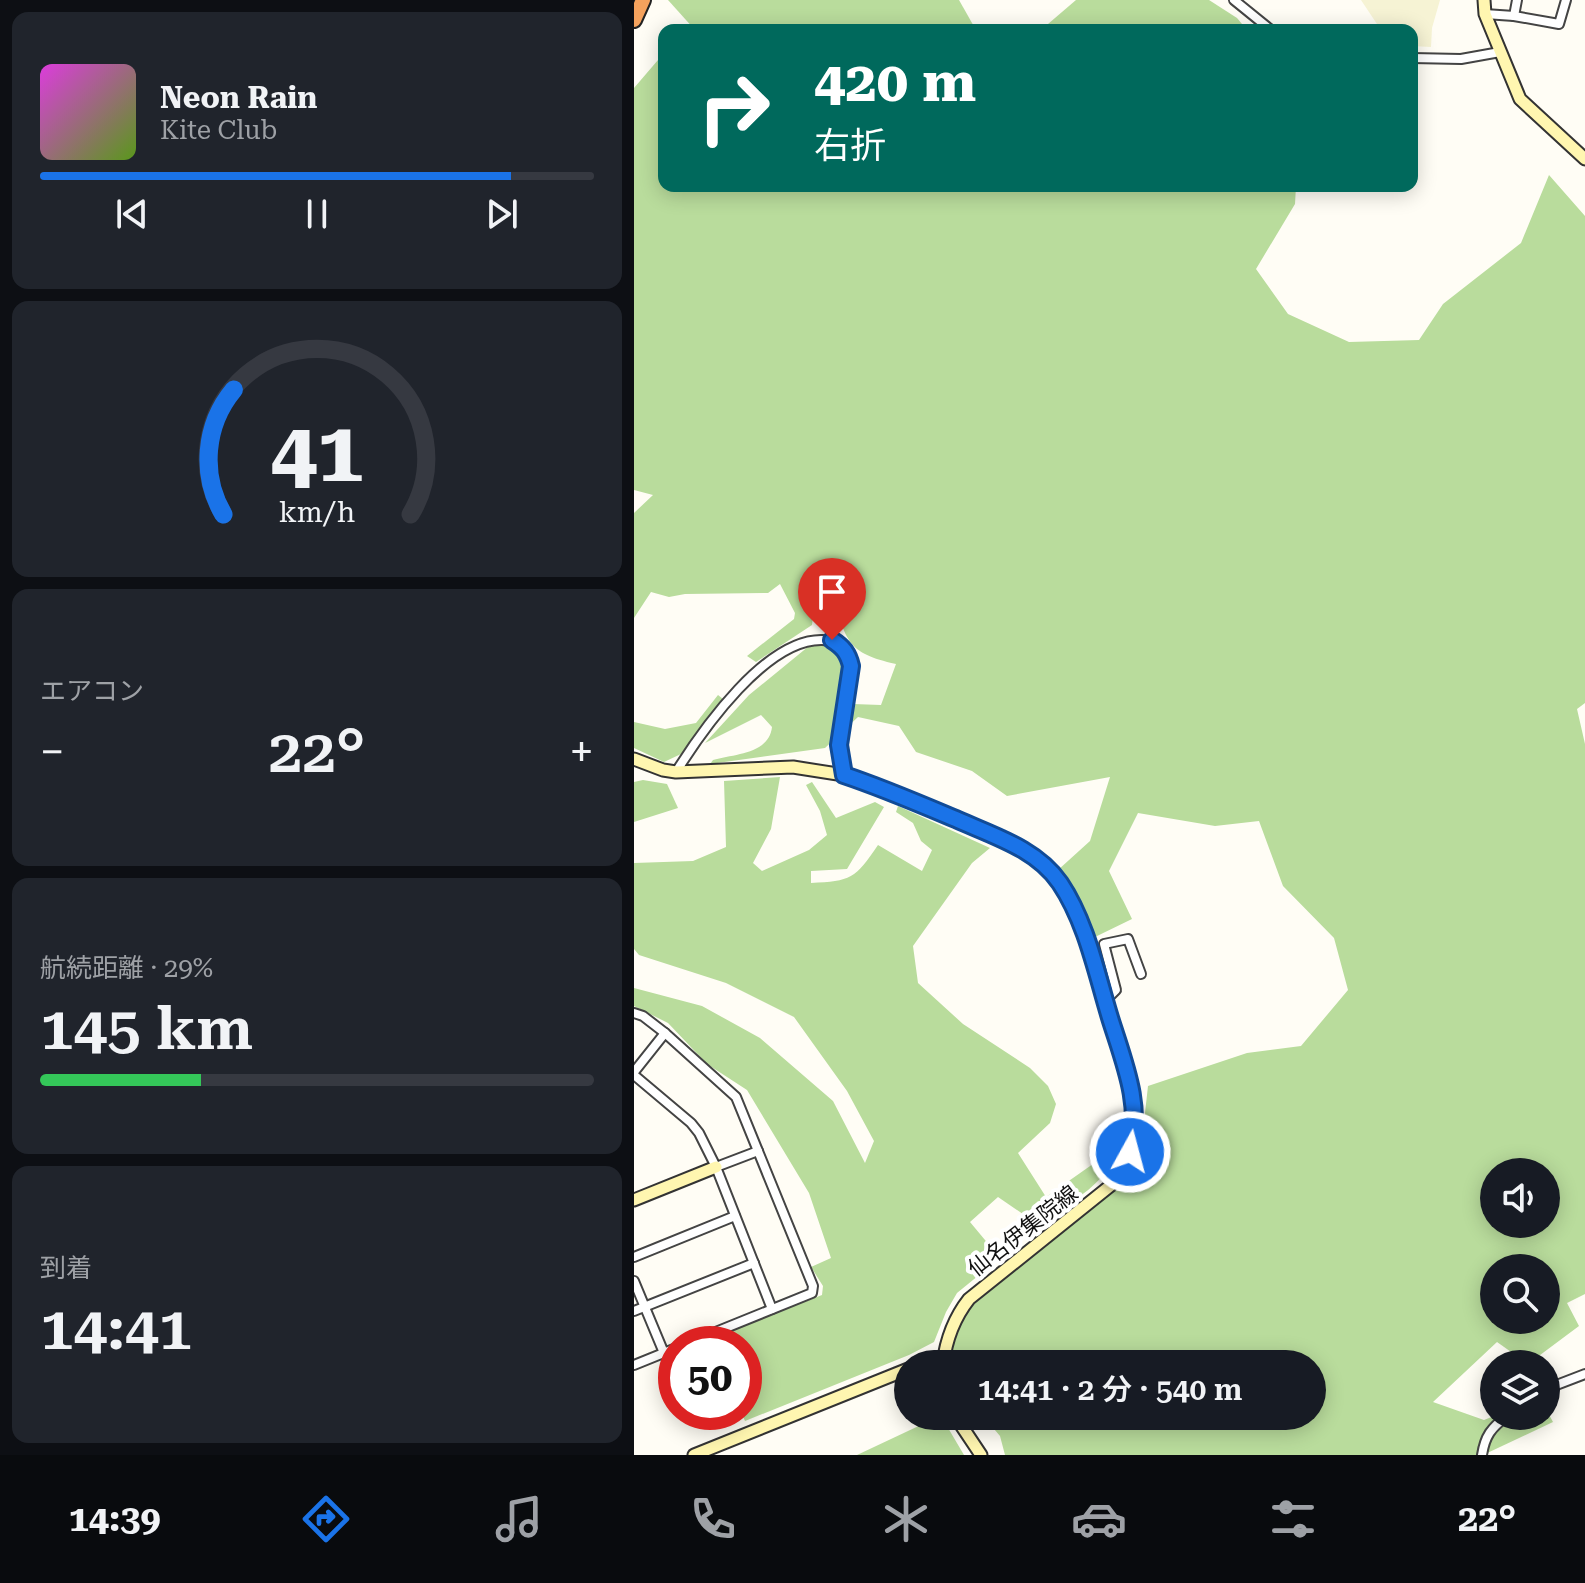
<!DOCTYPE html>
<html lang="ja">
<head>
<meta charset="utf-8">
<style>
	:root { --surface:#171b24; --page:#20242c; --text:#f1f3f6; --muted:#9ea1a6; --line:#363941; --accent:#1a73e8 }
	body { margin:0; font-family:"Roboto Serif","Noto Sans JP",serif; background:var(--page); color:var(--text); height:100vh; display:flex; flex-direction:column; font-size:30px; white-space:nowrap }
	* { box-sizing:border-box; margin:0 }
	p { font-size:26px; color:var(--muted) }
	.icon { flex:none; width:44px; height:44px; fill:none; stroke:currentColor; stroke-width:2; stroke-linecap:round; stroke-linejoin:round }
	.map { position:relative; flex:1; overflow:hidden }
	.panel { display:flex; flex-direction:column; gap:12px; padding:12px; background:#0d0f14; width:634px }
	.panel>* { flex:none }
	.top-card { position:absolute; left:24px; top:24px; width:760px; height:168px; border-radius:16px; box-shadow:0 4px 20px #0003; background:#00695c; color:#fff; overflow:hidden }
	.fabs { position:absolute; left:846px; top:1158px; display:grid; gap:16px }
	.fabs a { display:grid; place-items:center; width:80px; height:80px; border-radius:50%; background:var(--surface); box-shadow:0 4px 20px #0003; font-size:40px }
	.speed { position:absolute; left:24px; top:1326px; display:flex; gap:16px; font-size:40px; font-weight:700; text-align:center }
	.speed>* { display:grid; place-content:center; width:104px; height:104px; border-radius:50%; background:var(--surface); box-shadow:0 4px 20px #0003; line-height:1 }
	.speed .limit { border:12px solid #d22; background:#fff; color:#111 }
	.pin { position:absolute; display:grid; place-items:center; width:68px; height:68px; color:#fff; margin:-82px -34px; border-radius:50% 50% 50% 0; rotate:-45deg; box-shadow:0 0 8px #0007 }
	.pin .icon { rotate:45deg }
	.me { position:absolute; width:88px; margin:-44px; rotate:7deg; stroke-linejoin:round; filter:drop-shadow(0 0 6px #0008) }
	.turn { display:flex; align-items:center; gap:28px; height:168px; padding:0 24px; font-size:36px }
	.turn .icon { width:104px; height:104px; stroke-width:2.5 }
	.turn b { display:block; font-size:56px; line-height:68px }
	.big { font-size:60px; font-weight:600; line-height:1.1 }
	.panel .tile { flex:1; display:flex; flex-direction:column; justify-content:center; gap:12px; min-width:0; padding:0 28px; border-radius:16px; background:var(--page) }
	.panel .dial { align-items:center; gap:0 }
	.dial svg { height:208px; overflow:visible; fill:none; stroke:var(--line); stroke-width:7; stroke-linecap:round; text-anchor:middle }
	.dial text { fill:var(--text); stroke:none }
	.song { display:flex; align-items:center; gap:24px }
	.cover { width:96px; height:96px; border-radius:12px; background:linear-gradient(135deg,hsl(300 70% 55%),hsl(90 70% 35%)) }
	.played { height:8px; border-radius:4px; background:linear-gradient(90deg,var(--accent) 85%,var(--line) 85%) }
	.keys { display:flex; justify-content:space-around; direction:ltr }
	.heat { display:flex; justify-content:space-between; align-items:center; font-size:44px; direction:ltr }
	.charge { height:12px; border-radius:6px; background:linear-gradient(90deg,#34c759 29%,var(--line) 0) }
	.trip { position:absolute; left:260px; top:1350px; width:432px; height:80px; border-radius:40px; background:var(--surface); box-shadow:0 4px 20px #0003; font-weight:600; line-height:80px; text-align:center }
	.menu { display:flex; height:128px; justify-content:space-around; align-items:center; background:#090b0e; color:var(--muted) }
	.menu .icon { width:56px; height:56px }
	.menu .current { color:var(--accent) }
	.menu b { font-size:36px; color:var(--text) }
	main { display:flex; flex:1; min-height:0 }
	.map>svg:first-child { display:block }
	.farmland { fill:#f6f3d4 }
	.forest { fill:#b9dc9c; fill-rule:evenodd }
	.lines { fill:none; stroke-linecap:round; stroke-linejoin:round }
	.street-casing { stroke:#444; stroke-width:12 }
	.secondary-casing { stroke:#333; stroke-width:15 }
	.highway-casing { stroke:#222; stroke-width:18 }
	.street { stroke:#fff; stroke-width:8 }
	.secondary { stroke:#fff6b0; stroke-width:11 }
	.highway { stroke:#f5a25d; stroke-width:14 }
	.route-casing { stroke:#114b97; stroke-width:20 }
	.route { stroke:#1a73e8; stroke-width:14 }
	.labels { text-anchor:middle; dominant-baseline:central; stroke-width:8; stroke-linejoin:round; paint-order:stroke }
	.street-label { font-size:22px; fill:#111; stroke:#fff }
</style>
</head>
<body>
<main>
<section class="panel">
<div class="tile">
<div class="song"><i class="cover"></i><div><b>Neon Rain</b><p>Kite Club</p></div></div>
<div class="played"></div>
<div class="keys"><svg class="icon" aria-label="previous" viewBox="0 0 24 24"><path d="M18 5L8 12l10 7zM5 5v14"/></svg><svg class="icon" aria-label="pause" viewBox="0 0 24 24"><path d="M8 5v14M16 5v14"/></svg><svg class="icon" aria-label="next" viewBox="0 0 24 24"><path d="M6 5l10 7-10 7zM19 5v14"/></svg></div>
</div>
<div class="tile dial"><svg viewBox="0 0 100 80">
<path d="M14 69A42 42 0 1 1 86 69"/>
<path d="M14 69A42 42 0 0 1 18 21" stroke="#1a73e8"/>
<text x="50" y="56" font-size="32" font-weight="700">41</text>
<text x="50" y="72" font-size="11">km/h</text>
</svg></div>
<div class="tile"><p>エアコン</p>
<div class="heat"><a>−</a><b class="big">22°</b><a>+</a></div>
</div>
<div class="tile"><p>航続距離 · 29%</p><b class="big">145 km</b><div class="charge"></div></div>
<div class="tile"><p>到着</p><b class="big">14:41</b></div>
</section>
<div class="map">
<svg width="951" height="1455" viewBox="0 0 951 1455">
	<rect width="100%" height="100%" fill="#fffdf5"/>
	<path class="farmland" d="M727 0H806L798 28 797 47 778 46V30H747Z"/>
	<g class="forest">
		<path d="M34 0H325L342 30H61Z"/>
		<path d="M442 0H575L603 18 613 30H407Z"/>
		<path d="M24 60 30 61V186H662L661 204 622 269 654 314 715 342 785 340 809 304 887 243 915 175 951 216V703L943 709 951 744V1294L933 1303 945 1326 894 1364 863 1342 799 1402 850 1420 860 1416H912V1409L919 1422 849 1455H371L366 1436 349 1416H678V1364H315L314 1360 322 1328 338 1303 463 1204 485 1182 508 1140 514 1086 613 1053 667 1046 714 990 700 938 649 886 625 821 581 826 504 813 475 871 498 919 461 937 424 870 456 841 476 777 373 796 338 771 282 752 265 726 224 717 191 748 76 764 79 760C101 754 135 754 138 727L127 715 71 743 115 695 175 646H199L211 658 212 686 219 704 247 705 262 664C213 653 212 641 199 595L182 590 178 625 122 662 113 656 160 619 161 613 146 584 134 593 51 594 35 597 17 592 0 618V513L19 495 0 490V88ZM860 1172H912V1224H860ZM860 1268H912V1320H860Z"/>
		<path d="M84 695 89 699 47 754 30 762 0 748V722L31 729 62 723Z"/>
		<path d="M146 777 137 829 119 863 128 871 175 850 193 835 186 811 172 785 178 782 202 818 241 802 250 807 213 869 177 871V883C217 881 221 879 244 845L288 871 298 850 287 841 279 823 262 812 264 806 356 848 338 863 279 946 284 983 329 1024 396 1068 414 1086 422 1104 416 1123 384 1153 412 1197 476 1152 474 1141 478 1135 485 1134 489 1138C479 1180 437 1206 399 1221L364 1197 336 1222 366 1258 323 1293 312 1312 300 1342 275 1355 111 1421 107 1412H110V1344H78L76 1339 188 1295 189 1286 177 1267 197 1258 175 1193 113 1090 73 1064 34 1023 0 1006V988L68 1006 126 1038 199 1101 231 1163 240 1141 213 1091 160 1017 92 983 5 955 0 949V863L59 861 92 847 90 781Z"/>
		<path d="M9 780 33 784 44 808 0 822V782Z"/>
		<path d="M292 1416H307L330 1455H223L291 1423Z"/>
	</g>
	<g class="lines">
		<g class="street-casing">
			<g id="street">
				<path d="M600 0 637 30"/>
				<path d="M851 14 880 16 925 24 932 0"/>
				<path d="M880 16 883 0"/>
				<path d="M778 58 827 59 866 52"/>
				<path d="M42 772C69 729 132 639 188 640 199 640 208 644 214 654 227 678 203 718 205 745 206 755 209 765 210 775"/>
				<path d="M471 1001 482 990 470 944 494 939 507 974"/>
				<path d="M0 1013 9 1016 31 1033 102 1097 179 1286 178 1293 52 1344"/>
				<path d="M0 1072 31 1033"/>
				<path d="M0 1075 57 1123 65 1133 82 1167 138 1309"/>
				<path d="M82 1167 124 1151"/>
				<path d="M0 1257 101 1216"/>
				<path d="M0 1281 30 1353"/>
				<path d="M0 1311 120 1263"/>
				<path d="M0 1365 42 1348"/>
				<path d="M912 1389 951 1374"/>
				<path d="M848 1455C851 1436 857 1428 873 1416"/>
			</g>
		</g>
		<g class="secondary-casing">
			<g id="secondary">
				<path d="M850 0 851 14 886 99 951 159"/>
				<path d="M0 759 29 770 42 772 159 767 210 775 256 792 389 850 418 872 433 895 446 922 496 1082 501 1113 499 1142 492 1162 476 1186 335 1299C320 1318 312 1340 309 1364"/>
				<path d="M0 1200 82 1167"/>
				<path d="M321 1416 347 1455"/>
				<path d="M60 1455 274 1369"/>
			</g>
		</g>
		<g class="highway-casing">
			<path id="highway" d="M0 20 9 0"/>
		</g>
		<use href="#street" class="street"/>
		<use href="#secondary" class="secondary"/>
		<use href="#highway" class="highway"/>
	</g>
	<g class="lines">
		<g class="route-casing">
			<path id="route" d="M198 640C209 647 214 653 217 666L205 745 210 775C249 788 286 804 324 820 360 836 403 849 426 883 453 923 463 976 477 1021 491 1065 508 1106 496 1152"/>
		</g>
		<use href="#route" class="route"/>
	</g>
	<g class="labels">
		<g class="street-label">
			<text transform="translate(389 1231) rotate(-38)">仙名伊集院線</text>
		</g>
	</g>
</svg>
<div class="fabs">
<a><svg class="icon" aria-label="sound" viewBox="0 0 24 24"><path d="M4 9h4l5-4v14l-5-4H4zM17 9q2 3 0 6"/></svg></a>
<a><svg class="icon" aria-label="search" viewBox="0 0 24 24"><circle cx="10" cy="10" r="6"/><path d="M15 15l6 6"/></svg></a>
<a><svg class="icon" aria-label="layers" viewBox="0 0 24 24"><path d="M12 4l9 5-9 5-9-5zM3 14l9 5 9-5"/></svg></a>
</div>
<div class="speed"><div class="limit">50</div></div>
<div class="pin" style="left:198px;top:640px;background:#d93025"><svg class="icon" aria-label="arrive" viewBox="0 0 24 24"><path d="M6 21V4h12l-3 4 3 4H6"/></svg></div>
<svg class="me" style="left:496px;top:1152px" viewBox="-20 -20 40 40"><circle r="17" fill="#1a73e8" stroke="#fff" stroke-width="3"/><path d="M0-11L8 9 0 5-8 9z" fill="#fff"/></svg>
<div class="trip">14:41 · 2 分 · 540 m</div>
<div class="top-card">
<div class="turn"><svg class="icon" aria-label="right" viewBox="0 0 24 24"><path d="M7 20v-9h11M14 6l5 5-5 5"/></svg><div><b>420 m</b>右折</div></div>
</div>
</div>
</main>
<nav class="menu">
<b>14:39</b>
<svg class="icon current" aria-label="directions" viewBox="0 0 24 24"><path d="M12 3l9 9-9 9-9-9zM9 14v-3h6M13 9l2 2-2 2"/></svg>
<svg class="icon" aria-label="music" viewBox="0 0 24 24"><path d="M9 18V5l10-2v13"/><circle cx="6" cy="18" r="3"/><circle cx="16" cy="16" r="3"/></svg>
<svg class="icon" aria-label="phone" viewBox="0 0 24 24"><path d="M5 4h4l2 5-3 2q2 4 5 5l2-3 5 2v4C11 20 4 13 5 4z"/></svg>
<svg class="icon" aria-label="climate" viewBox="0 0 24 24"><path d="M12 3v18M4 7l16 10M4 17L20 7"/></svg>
<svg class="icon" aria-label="car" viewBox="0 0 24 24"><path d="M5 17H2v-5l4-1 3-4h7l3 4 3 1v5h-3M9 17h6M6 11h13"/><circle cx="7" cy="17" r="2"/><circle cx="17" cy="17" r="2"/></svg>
<svg class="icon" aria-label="filters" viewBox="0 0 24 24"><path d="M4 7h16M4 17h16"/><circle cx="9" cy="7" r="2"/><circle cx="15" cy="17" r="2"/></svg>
<b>22°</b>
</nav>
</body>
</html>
